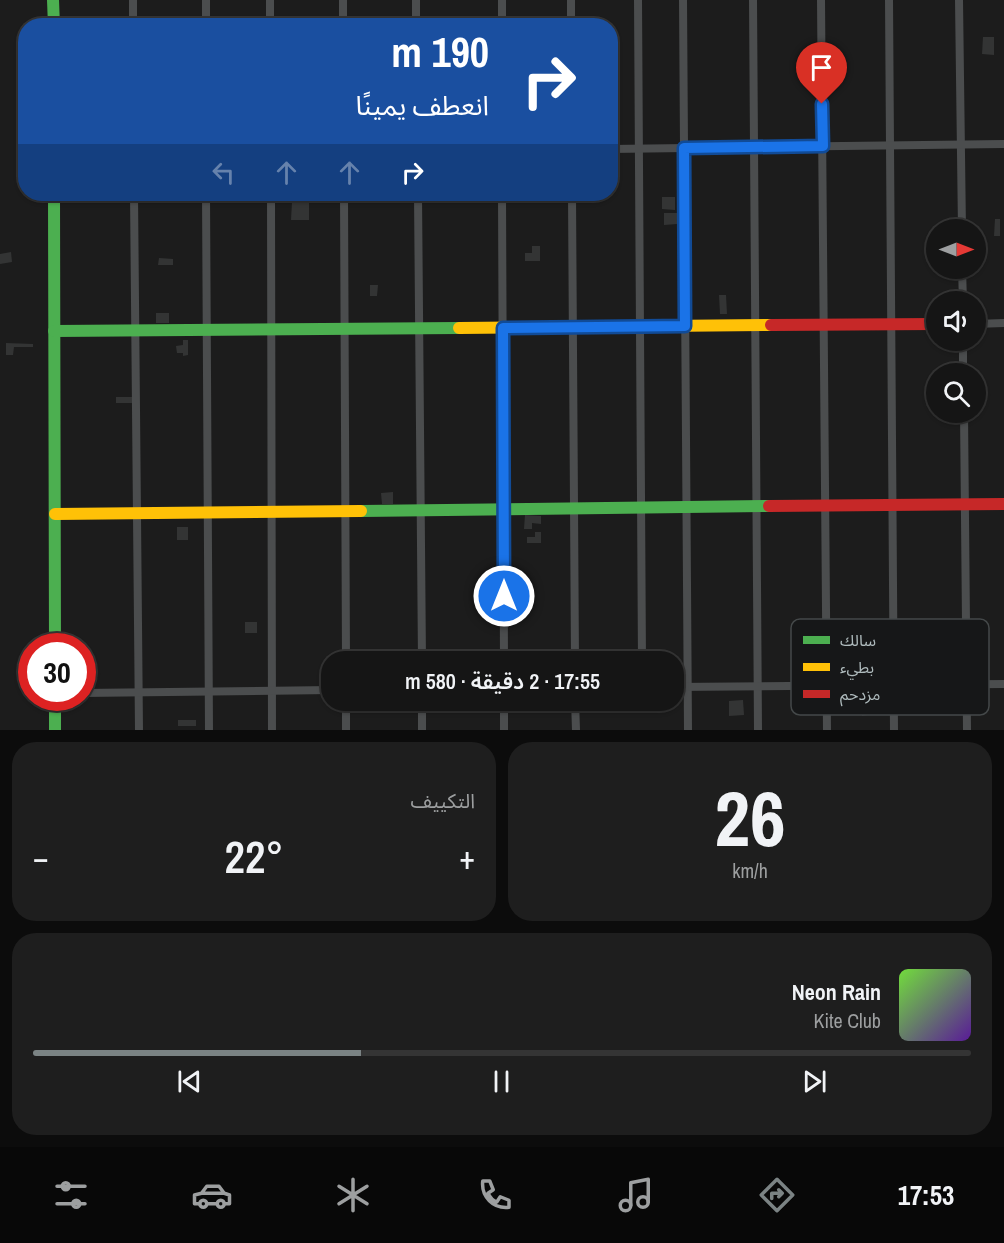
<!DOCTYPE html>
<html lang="ar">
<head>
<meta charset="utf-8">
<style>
	:root { --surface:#151515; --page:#1e1e1e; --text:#f1f3f6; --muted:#9d9fa0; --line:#343434; --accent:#7b8384 }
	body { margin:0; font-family:"Archivo Narrow","Noto Sans Arabic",sans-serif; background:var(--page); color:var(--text); direction:rtl; height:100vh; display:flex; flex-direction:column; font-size:22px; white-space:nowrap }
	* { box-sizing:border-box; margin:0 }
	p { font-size:20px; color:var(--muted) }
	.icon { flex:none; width:33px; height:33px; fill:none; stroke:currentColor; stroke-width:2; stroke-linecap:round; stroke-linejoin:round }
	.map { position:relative; height:730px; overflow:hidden; direction:ltr }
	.sheet { display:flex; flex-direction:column; gap:12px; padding:12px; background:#0c0c0c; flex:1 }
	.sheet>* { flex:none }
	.hud { position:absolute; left:18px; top:18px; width:600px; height:183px; border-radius:24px; box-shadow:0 2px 4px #0004,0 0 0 2px var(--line); direction:rtl; background:#1a4fa0; color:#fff; overflow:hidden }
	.needle { width:39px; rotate:90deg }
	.controls { position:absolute; left:926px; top:219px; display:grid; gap:12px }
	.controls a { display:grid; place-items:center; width:60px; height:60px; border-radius:50%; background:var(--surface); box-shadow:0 2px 4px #0004,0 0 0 2px var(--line); font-size:30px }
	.speed { position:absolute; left:18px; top:633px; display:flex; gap:12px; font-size:30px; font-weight:700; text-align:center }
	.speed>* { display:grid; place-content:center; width:78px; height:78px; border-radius:50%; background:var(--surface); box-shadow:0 2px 4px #0004,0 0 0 2px var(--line); line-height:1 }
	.speed .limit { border:9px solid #d22; background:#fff; color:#111 }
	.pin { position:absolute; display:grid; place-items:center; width:51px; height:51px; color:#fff; margin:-62px -26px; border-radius:50% 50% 50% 0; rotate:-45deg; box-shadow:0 0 6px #0007 }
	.pin .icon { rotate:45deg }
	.me { position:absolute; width:66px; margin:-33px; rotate:0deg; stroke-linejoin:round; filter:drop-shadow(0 0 4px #0008) }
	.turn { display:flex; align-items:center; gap:21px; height:126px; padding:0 30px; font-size:27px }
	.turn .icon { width:78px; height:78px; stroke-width:2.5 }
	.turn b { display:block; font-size:42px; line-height:51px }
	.lanes { display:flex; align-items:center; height:57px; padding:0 30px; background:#0003; justify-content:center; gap:30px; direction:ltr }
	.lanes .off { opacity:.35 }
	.big { font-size:45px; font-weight:600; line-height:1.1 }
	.sheet .widget { flex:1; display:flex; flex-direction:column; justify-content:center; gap:9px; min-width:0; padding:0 21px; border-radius:24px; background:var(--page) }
	.sheet .dial { align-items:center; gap:0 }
	.dial b { font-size:78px; line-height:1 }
	.song { display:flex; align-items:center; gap:18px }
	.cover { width:72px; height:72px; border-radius:9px; background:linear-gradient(135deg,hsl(100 70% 55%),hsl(270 70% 35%)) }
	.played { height:6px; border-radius:3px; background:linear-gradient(90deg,var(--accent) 35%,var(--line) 35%) }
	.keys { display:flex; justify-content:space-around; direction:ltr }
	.heat { display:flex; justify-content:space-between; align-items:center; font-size:33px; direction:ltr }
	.sheet .tiles { flex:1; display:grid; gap:12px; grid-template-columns:1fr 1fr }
	.widget:last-child { grid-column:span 2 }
	.trip { position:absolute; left:321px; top:651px; width:363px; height:60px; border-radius:24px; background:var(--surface); box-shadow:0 2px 4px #0004,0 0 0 2px var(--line); font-weight:600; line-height:60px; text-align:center; direction:rtl }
	.tabs { display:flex; height:96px; justify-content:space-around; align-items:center; background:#080808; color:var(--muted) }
	.tabs .icon { width:42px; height:42px }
	.tabs .selected { color:var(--accent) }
	.tabs b { font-size:27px; color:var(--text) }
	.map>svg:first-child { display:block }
	.building { fill:#333434 }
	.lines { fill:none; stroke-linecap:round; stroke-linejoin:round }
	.street { stroke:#4b4d4e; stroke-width:8 }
	.fast { stroke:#4caf50; stroke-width:12 }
	.slow { stroke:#ffc107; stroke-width:12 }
	.jam { stroke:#c62828; stroke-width:12 }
	.route-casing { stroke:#114b97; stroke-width:15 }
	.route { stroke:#1a73e8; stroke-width:10 }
	.key { fill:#161718; stroke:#444849; stroke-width:1.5 }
	.key-label { font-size:16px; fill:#aebabc }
</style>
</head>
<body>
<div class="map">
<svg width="1004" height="730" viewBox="0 0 1004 730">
	<rect width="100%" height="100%" fill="#1c1c1c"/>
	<g class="building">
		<path d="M983 37H994V55L982 54Z"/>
		<path d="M662 197H675V210L662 209Z"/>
		<path d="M292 202 309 203V220H291Z"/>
		<path d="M664 213H677V224L664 225Z"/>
		<path d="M995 219H1000V236H994Z"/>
		<path d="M532 246H540V261H525V253H532Z"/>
		<path d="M11 252 12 262 0 264V254Z"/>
		<path d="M159 258 173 259V265H158Z"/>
		<path d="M370 285H378L377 296H370Z"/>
		<path d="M719 295H726L727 314H720Z"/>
		<rect x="156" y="313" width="13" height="10"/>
		<path d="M183 340H188V355L183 356V353H177L176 346 183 345Z"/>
		<path d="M6 343 33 344V347H14L13 355H6Z"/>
		<rect x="116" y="397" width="17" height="6"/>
		<path d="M393 492V504H382L381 493Z"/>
		<path d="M525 515 541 516V524L532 523V529H524Z"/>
		<rect x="177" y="527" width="11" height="13"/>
		<path d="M535 532H541V543H527V537H535Z"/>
		<rect x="245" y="622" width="12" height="11"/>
		<path d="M743 700 744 715 729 716V701Z"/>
		<path d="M861 702H867L868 715 862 716Z"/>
		<rect x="178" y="720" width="18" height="6"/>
	</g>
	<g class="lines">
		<g class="street">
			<path d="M133 0V26"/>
			<path d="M206 0V26"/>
			<path d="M270 0V26"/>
			<path d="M343 0V26"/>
			<path d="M416 0V26"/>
			<path d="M502 0V26"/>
			<path d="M571 0V26"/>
			<path d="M638 0 642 662"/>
			<path d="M683 0 688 730"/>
			<path d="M753 0 758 730"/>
			<path d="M821 0 827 730"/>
			<path d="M889 0 894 730"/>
			<path d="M959 0 962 230"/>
			<path d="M610 149 1004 144"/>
			<path d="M134 194 139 730"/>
			<path d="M206 194 209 730"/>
			<path d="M271 194 272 730"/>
			<path d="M344 194 346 662"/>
			<path d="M418 194 422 662"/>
			<path d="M502 194 504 662"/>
			<path d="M572 194 575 662"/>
			<path d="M962 268 963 302"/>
			<path d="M975 324 1004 323"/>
			<path d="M963 340V374"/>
			<path d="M964 412 967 730"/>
			<path d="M674 687 1004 684"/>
			<path d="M82 693 332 690"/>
			<path d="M346 700V730"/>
			<path d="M422 700V730"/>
			<path d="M504 700V730"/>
			<path d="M575 700 576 730"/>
		</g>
		<g class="fast">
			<path d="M53 0 54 26"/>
			<path d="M54 194 55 646"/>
			<path d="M54 331 459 328"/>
			<path d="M361 511 769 506"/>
			<path d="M55 698V730"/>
		</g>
		<g class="slow">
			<path d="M459 328 771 325"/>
			<path d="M55 514 361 511"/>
		</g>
		<g class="jam">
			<path d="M771 325 936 324"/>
			<path d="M769 506 1004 504"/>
		</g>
	</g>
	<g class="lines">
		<g class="route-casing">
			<path id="route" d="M504 596 503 328 685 326 684 148 823 146 822 104"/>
		</g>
		<use href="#route" class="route"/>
	</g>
	<rect x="791" y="619" width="198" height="96" rx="9" class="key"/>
	<rect x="803" y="636" width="27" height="8" fill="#4caf50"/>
	<rect x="803" y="663" width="27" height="8" fill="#ffc107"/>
	<rect x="803" y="690" width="27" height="8" fill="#c62828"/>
	<g class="key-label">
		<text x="840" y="646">سالك</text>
		<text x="840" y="673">بطيء</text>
		<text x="840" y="700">مزدحم</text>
	</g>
</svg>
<div class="controls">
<a><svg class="needle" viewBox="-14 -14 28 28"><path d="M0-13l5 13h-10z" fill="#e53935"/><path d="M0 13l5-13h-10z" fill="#9d9fa0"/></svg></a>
<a><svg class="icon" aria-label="sound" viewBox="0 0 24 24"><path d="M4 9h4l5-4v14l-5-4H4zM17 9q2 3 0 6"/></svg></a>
<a><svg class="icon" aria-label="search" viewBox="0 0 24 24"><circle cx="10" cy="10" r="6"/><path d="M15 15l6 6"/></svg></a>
</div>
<div class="speed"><div class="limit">30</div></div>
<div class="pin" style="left:822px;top:104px;background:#d93025"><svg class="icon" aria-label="arrive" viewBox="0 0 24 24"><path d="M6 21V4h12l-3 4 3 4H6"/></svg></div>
<svg class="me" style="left:504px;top:596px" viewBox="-20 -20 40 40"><circle r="17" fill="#1a73e8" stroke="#fff" stroke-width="3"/><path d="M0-11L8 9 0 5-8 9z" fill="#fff"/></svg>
<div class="trip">17:55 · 2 دقيقة · 580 m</div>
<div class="hud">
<div class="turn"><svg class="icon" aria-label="right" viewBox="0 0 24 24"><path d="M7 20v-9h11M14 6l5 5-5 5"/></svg><div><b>190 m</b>انعطف يمينًا</div></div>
<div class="lanes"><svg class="icon off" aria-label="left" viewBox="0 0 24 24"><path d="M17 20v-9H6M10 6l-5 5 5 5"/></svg><svg class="icon off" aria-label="ahead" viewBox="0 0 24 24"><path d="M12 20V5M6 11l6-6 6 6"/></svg><svg class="icon off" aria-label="ahead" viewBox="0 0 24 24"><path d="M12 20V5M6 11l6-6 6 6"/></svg><svg class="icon" aria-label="right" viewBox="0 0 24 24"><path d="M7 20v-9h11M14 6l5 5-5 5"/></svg></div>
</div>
</div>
<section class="sheet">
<div class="tiles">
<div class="widget dial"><b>26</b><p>km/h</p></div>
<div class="widget"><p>التكييف</p>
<div class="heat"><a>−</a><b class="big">22°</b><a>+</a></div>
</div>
<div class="widget">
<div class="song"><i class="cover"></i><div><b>Neon Rain</b><p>Kite Club</p></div></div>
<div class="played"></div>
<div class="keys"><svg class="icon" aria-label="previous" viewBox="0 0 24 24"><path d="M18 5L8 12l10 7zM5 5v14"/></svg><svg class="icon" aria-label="pause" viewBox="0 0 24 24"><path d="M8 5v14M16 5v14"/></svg><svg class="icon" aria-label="next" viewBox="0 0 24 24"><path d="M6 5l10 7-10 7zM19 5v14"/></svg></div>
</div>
</div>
</section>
<nav class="tabs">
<b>17:53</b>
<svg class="icon selected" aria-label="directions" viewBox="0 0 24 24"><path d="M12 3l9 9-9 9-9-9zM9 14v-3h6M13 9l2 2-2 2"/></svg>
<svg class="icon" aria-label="music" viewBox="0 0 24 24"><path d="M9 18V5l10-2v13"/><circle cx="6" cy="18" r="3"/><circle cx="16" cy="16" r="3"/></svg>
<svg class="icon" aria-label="phone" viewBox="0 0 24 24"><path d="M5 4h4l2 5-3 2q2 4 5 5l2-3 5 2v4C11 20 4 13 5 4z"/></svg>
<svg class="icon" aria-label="climate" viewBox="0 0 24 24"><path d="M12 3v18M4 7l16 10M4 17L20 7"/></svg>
<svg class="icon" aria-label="car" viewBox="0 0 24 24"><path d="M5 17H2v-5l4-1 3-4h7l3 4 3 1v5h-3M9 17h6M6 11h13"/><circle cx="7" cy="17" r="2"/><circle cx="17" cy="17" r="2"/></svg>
<svg class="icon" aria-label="filters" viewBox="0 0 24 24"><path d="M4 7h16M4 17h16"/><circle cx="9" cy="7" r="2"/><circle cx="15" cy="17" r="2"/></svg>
</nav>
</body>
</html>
